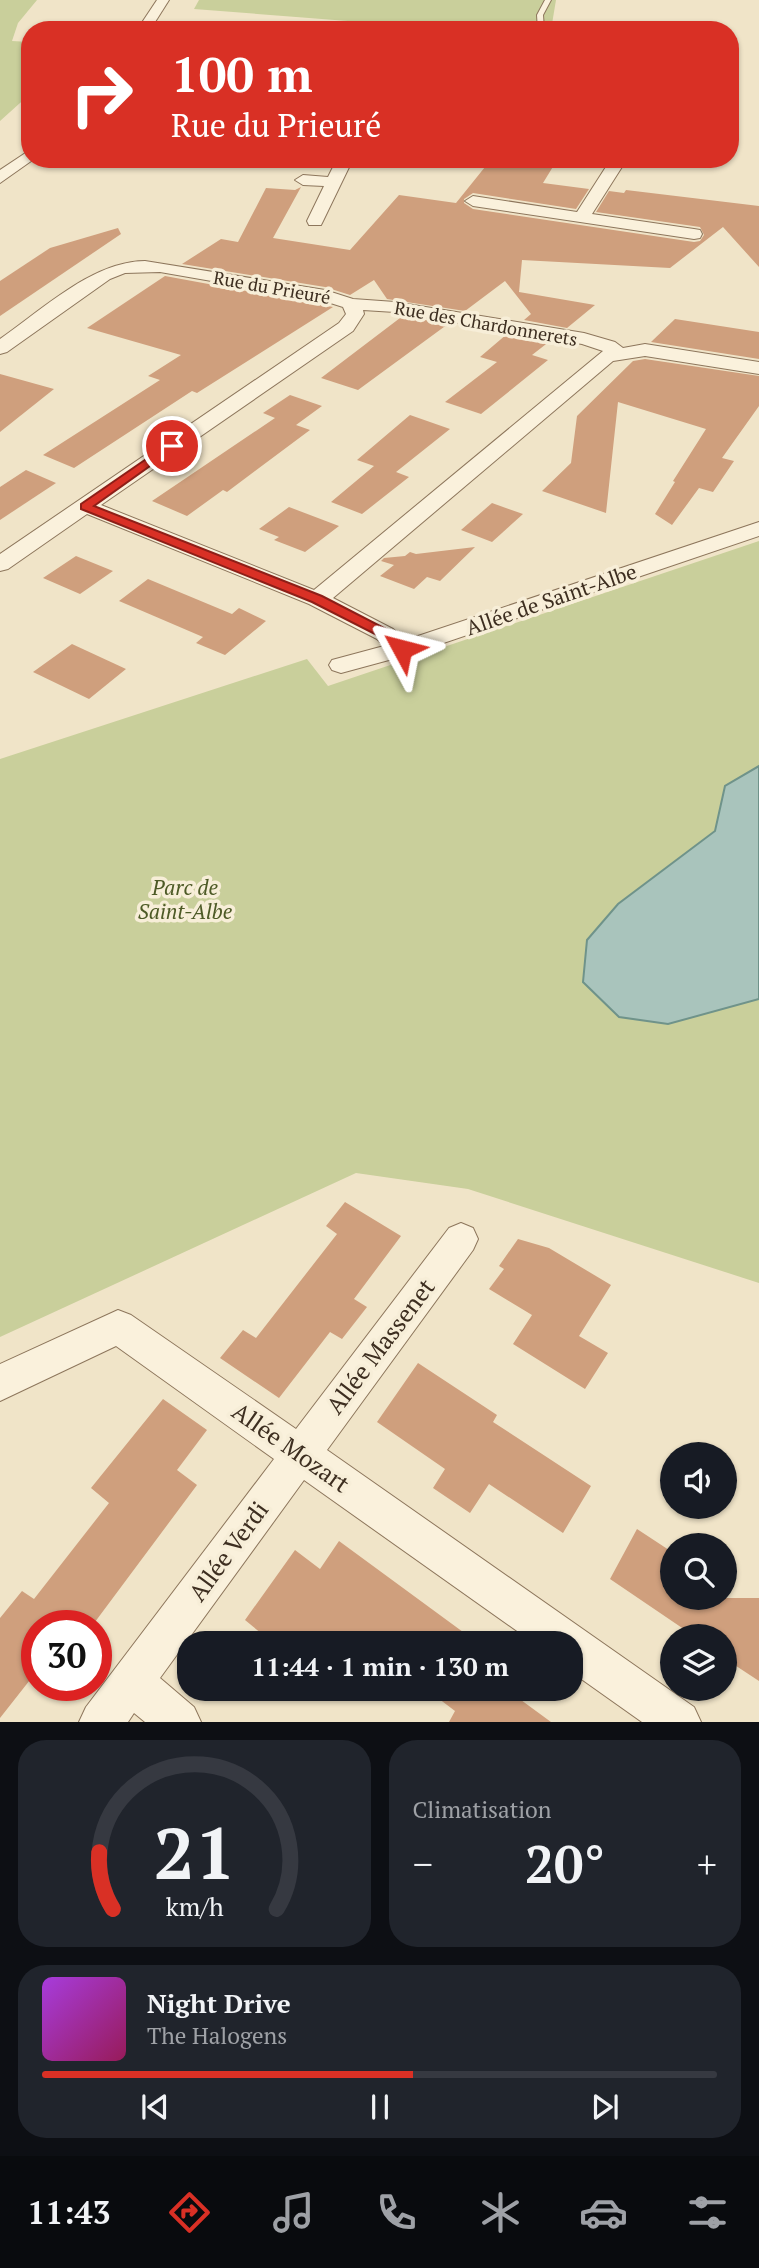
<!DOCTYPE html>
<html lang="fr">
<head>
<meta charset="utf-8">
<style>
	:root { --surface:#171b24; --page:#20242c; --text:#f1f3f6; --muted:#9ea1a6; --line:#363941; --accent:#d93025 }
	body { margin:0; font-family:"PT Serif",serif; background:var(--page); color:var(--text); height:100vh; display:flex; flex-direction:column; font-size:26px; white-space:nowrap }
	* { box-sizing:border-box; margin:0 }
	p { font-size:23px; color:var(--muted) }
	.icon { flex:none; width:38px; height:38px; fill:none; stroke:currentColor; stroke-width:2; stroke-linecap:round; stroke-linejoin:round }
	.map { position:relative; height:1722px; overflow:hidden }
	.details { display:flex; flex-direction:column; gap:18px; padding:18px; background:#0d0f14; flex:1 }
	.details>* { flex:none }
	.top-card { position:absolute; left:21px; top:21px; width:718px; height:147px; border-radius:28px; box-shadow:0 2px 5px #0004; background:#d93025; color:#fff; overflow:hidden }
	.controls { position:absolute; left:660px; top:1442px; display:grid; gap:14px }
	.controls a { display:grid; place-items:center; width:77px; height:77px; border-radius:50%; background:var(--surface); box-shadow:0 2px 5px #0004; font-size:35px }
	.speed { position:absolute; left:21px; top:1610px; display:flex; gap:14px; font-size:35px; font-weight:700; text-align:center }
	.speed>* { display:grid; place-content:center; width:91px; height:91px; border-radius:50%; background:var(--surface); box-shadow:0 2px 5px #0004; line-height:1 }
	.speed .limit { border:10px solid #d22; background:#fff; color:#111 }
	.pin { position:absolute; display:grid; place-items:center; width:60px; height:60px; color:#fff; margin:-30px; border:4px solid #fff; border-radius:50%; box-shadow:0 2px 7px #0007 }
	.me { position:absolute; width:77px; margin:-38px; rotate:308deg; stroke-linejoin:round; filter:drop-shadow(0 0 5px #0008) }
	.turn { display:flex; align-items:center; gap:24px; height:147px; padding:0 35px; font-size:32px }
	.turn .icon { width:91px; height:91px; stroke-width:2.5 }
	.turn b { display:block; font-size:49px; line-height:60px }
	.big { font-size:52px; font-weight:700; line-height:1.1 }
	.details .card { flex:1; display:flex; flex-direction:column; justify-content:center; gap:10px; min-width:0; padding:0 24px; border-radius:28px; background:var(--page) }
	.details .dial { align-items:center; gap:0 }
	.dial svg { height:182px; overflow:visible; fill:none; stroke:var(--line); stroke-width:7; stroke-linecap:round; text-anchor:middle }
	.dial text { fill:var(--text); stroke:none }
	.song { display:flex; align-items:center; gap:21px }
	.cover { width:84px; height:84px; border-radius:10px; background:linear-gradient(135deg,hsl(280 70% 55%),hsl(330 70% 35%)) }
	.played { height:7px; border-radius:4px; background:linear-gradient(90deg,var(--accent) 55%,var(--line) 55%) }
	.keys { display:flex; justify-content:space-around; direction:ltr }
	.heat { display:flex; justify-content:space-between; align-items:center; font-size:38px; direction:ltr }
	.details .tiles { flex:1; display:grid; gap:18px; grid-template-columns:1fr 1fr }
	.card:last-child { grid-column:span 2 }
	.trip { position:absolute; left:177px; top:1631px; width:406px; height:70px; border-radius:28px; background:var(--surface); box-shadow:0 2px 5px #0004; font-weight:700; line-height:70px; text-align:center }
	.tab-bar { display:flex; height:112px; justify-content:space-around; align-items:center; background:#090b0e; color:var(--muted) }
	.tab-bar .icon { width:49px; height:49px }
	.tab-bar .current { color:var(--accent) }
	.tab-bar b { font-size:32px; color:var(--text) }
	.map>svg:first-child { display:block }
	.green { fill:#c9cf9b }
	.water { fill:#a9c4bc; stroke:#6f938a; stroke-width:2 }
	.building { fill:#cf9f7d }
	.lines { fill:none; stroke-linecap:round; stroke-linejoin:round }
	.lane-casing { stroke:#8d765c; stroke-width:2 }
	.street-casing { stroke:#8d765c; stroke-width:2 }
	.lane { fill:#faf1dc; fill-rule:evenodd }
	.street { fill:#faf1dc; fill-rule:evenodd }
	.route { fill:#d93025; stroke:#8d1f18; stroke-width:2 }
	.labels { text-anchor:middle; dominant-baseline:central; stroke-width:7; stroke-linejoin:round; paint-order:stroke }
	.far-street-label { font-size:18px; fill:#3d2e20; stroke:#f7eed8 }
	.street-label { font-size:21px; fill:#3d2e20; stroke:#f7eed8 }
	.park-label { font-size:21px; font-style:italic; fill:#4d5a26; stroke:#f7eed8 }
	.near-street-label { font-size:24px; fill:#3d2e20; stroke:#f7eed8 }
</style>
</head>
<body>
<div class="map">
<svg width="759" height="1722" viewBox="0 0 759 1722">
	<rect width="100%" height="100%" fill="#f0e4c8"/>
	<g class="green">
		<path d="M0 0H37L18 23 12 41 30 42V94L0 121Z"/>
		<path d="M199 0H556L551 30H464L194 9Z"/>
		<path d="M759 541V766L725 786 715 831 618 904 587 940 583 982 668 1024 759 999V1283L468 1189 356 1173 0 1337V759L307 659 328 686Z"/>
	</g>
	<path class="water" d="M759 766V999L668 1024 619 1017 583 982 587 940 618 904 715 831 725 786Z"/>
	<g class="building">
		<path d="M509 159 554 165 543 183 589 189 576 209 473 193 464 199V203L473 209 694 242 700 241 704 235 700 227 596 212 609 191 624 193 626 190 759 206V267L723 227 670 268 522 260 519 292 595 305 567 328 524 320 531 314 505 281 465 311 387 299 374 280 350 295 325 287 182 264 221 239 238 242 266 188 295 190 301 187 273 238 350 250 399 195 456 203 485 167 493 168 497 163 505 164Z"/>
		<path d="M118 228 121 234 0 316V281L50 248Z"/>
		<path d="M165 276 333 307 197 393 192 391 74 468 43 455 160 380 148 376 181 355 87 328Z"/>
		<path d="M398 315 448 324 358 390 321 378 400 318Z"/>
		<path d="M675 319 759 332V359L651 342Z"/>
		<path d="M507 334 550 341 532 355 548 360 481 414 445 402 497 362 480 357Z"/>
		<path d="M645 359 759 376V406L722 458 734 461 713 492 699 488 672 525 655 514 675 482 673 481 706 429 618 402 606 513 542 491 571 463 577 416 633 361Z"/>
		<path d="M0 374 54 389 0 432Z"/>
		<path d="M290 395 322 406 296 425 310 430 227 492 223 490 187 516 152 501 275 418 263 413Z"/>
		<path d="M410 415 450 429 396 472 409 477 362 514 331 502 374 466 357 460Z"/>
		<path d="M26 470 56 483 0 520V487Z"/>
		<path d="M492 503 523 514 492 542 461 530Z"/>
		<path d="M289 507 339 526 305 552 274 540 279 537 259 529Z"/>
		<path d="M475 547 440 581 427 577 414 589 380 576 394 565 381 561 384 558 405 556 410 552 416 554Z"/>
		<path d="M76 556 113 571 80 594 43 578Z"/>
		<path d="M148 579 232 614 239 608 266 621 225 655 196 643 203 637 119 601Z"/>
		<path d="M72 644 126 669 89 699 33 672Z"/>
		<path d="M345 1202 401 1236 354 1299 367 1307 342 1339 330 1332 279 1398 220 1358 243 1330 256 1338 337 1234 326 1226Z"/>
		<path d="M518 1239 549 1248 611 1285 579 1336 608 1353 585 1389 513 1344 532 1315 489 1289 504 1269 499 1266Z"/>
		<path d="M418 1363 497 1415 493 1422 591 1486 563 1533 489 1484 470 1513 433 1488 445 1469 377 1422Z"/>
		<path d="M163 1399 207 1430 177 1470 197 1485 92 1626H37V1671L0 1718V1618L22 1591 34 1599 109 1503 91 1488Z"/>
		<path d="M637 1529 672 1552V1598H759V1681L724 1658V1636H694L610 1579Z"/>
		<path d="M339 1541 478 1643H365L354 1635 348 1643H273L245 1620 295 1550 320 1569Z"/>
		<path d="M426 1689H527L521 1700 551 1722H449L455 1711Z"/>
	</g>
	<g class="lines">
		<g class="lane-casing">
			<path id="lane" d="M545 0H551L543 15 544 29 538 30 537 15Z"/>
		</g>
		<g class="street-casing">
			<g id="street">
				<path d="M157 0H169L150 30H137Z"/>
				<path d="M30 150V159H34L0 183V170Z"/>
				<path d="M337 159H353L323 221 321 225H309L307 221 324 186 303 185 295 180 303 175 328 177Z"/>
				<path d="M611 159H627L592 214 694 229 700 230 702 234 700 238 694 239 473 206 465 201 473 196 577 212Z"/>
				<path d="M145 261 325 290 353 299 395 302 584 333 615 342 623 348 645 344 759 362V374L645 356 613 361 333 598 393 629 406 640 759 522V536L411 654 341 673 332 670 329 665 332 660 384 646 377 639 309 604 87 514 8 569 0 571V554L339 323 346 314 343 307 321 300 160 272 125 273 110 279 7 352 0 354V339C42 310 93 261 145 261ZM363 310 395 312 582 344 603 351 314 590 101 505 353 331 364 314Z"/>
				<path d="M461 1223 473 1228 478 1239 473 1250 327 1450 694 1707 701 1722H642L570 1671V1643H534L304 1480 160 1678 194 1707 201 1722H145L134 1713 128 1722H79L86 1707 274 1459 116 1346 0 1401V1364L118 1310 131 1315 296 1429 449 1228Z"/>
			</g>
		</g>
		<use href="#lane" class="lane"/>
		<use href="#street" class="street"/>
	</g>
	<path class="route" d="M168 444 178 446 94 506 322 596 390 631 407 646V652H397L381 637 312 602 81 509V504Z"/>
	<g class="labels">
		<g class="far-street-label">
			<text transform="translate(272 287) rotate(10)">Rue du Prieuré</text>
			<text transform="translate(486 323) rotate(10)">Rue des Chardonnerets</text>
		</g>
		<g class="street-label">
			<text transform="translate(551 599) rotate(-19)">Allée de Saint-Albe</text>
		</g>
		<g class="park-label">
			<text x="185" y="887">Parc de<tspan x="185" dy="24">Saint-Albe</tspan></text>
		</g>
		<g class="near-street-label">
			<text transform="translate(380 1346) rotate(-53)">Allée Massenet</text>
			<text transform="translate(291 1447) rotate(35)">Allée Mozart</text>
			<text transform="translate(228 1551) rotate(-54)">Allée Verdi</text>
		</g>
	</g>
</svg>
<div class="controls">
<a><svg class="icon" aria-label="sound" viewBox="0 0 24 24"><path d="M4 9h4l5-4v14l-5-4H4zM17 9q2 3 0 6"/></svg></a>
<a><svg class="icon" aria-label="search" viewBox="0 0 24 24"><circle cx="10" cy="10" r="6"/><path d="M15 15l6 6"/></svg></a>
<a><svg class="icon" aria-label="layers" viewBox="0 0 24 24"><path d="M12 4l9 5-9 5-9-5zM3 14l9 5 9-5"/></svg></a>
</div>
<div class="speed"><div class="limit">30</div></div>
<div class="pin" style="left:172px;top:446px;background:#d93025"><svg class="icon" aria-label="arrive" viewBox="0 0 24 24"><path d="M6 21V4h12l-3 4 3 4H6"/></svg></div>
<svg class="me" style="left:402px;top:649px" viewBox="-20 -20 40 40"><path d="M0-17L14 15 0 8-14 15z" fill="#d93025" stroke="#fff" stroke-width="4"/></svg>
<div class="trip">11:44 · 1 min · 130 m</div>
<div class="top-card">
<div class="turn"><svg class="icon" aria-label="right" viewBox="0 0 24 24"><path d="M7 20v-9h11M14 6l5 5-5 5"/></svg><div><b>100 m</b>Rue du Prieuré</div></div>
</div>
</div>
<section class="details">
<div class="tiles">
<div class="card dial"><svg viewBox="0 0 100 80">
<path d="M14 69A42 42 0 1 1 86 69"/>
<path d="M14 69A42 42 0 0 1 8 44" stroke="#d93025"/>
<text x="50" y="56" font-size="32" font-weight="700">21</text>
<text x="50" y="72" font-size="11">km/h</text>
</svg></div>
<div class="card"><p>Climatisation</p>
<div class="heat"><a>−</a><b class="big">20°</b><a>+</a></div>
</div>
<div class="card">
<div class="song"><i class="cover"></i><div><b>Night Drive</b><p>The Halogens</p></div></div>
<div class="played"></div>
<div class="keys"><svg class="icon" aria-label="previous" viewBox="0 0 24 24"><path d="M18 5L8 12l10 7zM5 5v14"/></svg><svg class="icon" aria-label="pause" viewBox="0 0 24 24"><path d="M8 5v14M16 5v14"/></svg><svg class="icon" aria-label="next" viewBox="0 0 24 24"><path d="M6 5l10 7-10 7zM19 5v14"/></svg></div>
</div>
</div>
</section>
<nav class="tab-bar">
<b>11:43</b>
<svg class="icon current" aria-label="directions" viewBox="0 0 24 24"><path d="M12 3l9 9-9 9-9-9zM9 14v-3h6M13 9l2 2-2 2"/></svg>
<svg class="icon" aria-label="music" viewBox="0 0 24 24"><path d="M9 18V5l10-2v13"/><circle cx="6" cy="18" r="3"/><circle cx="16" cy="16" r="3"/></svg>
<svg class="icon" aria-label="phone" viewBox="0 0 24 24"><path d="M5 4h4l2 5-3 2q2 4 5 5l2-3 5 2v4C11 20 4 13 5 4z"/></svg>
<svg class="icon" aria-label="climate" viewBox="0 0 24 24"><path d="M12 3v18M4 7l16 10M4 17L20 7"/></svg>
<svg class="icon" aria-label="car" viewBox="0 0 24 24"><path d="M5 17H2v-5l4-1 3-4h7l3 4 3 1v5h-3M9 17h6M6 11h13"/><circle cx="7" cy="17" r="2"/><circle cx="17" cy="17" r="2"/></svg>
<svg class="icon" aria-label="filters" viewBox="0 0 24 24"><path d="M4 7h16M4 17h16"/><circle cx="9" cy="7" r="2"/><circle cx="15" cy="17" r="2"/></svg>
</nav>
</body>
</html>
